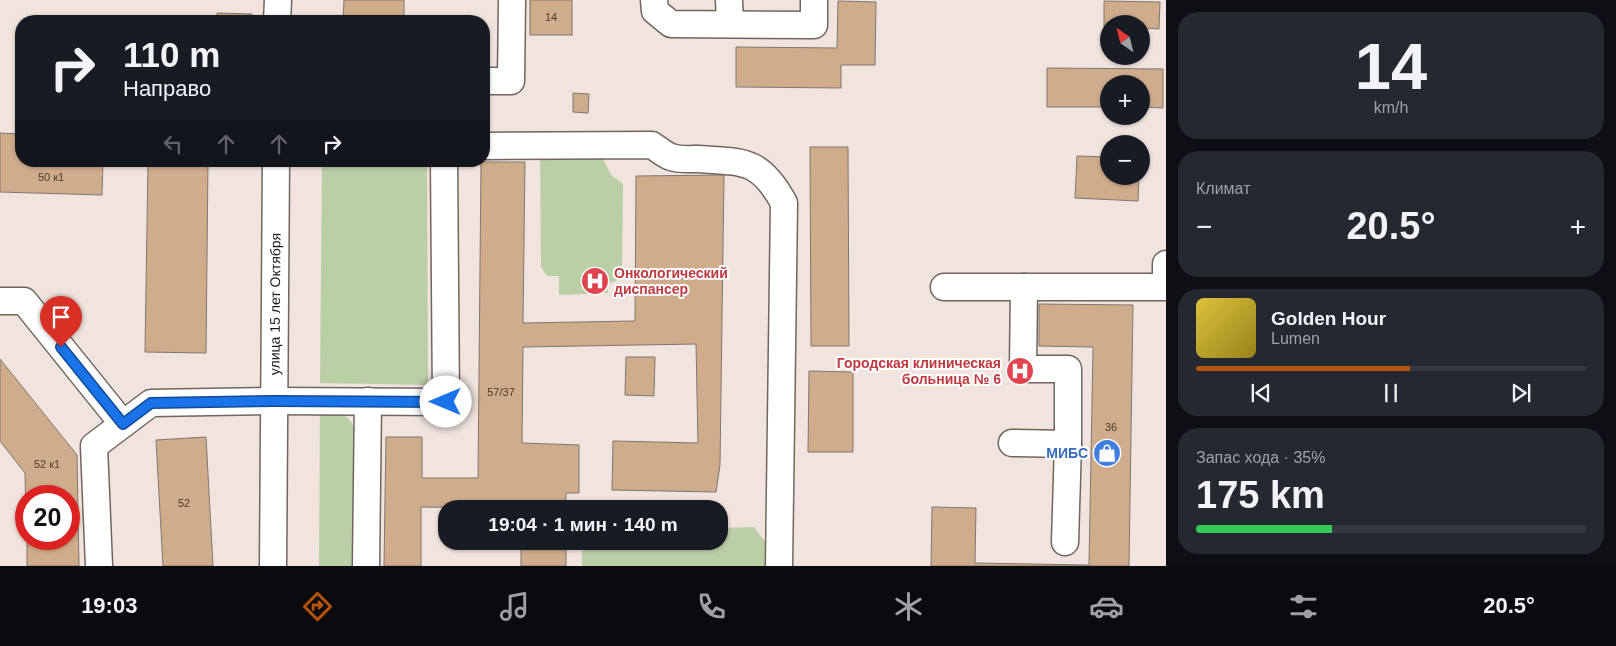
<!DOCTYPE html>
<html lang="ru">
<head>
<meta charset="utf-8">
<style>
	:root { --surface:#171b24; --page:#242831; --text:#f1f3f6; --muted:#9ea1a6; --line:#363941; --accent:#b45309 }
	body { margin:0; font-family:Arial,sans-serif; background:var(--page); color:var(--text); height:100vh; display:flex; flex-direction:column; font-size:19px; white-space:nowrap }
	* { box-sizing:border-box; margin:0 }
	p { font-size:16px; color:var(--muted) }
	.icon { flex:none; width:28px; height:28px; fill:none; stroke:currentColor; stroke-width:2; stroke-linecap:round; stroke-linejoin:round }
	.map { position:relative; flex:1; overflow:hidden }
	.sheet { display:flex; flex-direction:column; gap:12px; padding:12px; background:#0d0f14; width:450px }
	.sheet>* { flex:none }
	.guide { position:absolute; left:15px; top:15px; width:475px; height:152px; border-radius:20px; box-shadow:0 1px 4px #0004; background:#171b24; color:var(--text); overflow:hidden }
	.needle { width:32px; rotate:325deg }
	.tools { position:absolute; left:1100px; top:15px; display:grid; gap:10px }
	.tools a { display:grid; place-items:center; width:50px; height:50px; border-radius:50%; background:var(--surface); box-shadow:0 1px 4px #0004; font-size:25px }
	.speed { position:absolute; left:15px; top:485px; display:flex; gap:10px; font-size:25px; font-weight:700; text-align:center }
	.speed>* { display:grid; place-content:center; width:65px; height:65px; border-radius:50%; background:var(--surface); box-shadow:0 1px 4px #0004; line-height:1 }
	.speed .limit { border:8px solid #d22; background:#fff; color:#111 }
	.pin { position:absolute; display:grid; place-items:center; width:42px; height:42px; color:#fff; margin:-51px -21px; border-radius:50% 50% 50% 0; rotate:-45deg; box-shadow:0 0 5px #0007 }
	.pin .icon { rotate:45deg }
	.me { position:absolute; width:55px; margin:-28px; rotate:270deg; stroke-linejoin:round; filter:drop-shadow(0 0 4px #0008) }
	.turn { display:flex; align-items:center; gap:18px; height:105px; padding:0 25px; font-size:22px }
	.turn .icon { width:65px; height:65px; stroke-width:2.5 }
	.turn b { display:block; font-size:35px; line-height:42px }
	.lanes { display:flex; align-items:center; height:48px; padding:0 25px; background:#0003; justify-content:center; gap:25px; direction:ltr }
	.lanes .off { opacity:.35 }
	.big { font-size:38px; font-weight:700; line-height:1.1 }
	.sheet .widget { flex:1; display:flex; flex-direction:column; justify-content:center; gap:8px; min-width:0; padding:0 18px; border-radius:20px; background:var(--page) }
	.sheet .dial { align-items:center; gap:0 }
	.dial b { font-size:65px; line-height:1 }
	.song { display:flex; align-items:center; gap:15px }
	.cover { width:60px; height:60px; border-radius:8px; background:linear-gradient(135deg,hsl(50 70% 55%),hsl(50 70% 35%)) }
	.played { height:5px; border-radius:2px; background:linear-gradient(90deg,var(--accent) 55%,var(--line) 55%) }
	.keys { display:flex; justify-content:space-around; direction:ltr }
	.heat { display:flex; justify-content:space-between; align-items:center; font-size:28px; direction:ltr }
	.charge { height:8px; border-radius:4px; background:linear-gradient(90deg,#34c759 35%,var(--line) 0) }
	.trip { position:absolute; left:438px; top:500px; width:290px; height:50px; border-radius:20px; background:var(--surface); box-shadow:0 1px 4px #0004; font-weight:700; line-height:50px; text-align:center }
	.menu { display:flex; height:80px; justify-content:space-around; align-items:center; background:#090b0e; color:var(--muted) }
	.menu .icon { width:35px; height:35px }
	.menu .current { color:var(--accent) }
	.menu b { font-size:22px; color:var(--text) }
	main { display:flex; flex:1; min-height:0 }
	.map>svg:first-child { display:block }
	.green { fill:#bacfa6 }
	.building { fill:#cfac8b; stroke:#80776f }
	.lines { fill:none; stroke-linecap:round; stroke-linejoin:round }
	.minor-casing { stroke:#716561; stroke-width:29 }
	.minor { stroke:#fff; stroke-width:26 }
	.route-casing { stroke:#114b97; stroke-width:12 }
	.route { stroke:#1a73e8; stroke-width:9 }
	.labels { text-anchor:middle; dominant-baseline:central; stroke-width:4; stroke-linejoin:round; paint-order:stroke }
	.number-label { font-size:11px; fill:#493c32 }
	.health-label { font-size:14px; font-weight:bold; fill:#be3a42; stroke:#fff; text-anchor:start }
	.street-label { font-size:14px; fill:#1c1715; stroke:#fff }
	.shop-label { font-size:14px; font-weight:bold; fill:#366cbe; stroke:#fff; text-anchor:end }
</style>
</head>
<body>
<main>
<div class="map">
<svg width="1166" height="566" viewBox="0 0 1166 566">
	<rect width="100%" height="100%" fill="#f1e3de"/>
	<g class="green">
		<path d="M540 152 601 155 611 175 623 184 622 275 616 281 607 284 608 293 559 295V276H547L541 267Z"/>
		<path d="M322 161H427L428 385 320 383Z"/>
		<path d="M320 412C340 412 352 413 356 436L353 566H319Z"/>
		<path d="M754 527 768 546 769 566H582V541H719V528Z"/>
	</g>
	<g class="building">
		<path d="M344 0H404V21H343Z"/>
		<rect x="530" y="0" width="42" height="35"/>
		<path d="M838 1 876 2 875 65H841V88L736 87V47L837 48Z"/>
		<path d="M1104 1 1160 2 1159 29 1141 28V24H1109V28H1104Z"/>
		<path d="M217 13 252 14V21H194H217Z"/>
		<path d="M1047 68 1163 69V108L1141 107V84H1109V107H1047Z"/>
		<path d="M573 93 589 94 588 113 573 112Z"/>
		<path d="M0 133 21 134V161H103L102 195 0 192Z"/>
		<path d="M810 147H848L849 346H811Z"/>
		<path d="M1077 156 1109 157V176H1139L1138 201 1075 198Z"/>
		<path d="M148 161H208L206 353 145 352Z"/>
		<path d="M481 162H525L523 323 635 321 636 176 724 175 720 465 716 492 612 490 613 441 698 443 696 344 523 347 522 443 579 445V493H566V509L421 507V566H384L386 437H422V478H478Z"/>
		<path d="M1039 304 1133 305 1129 566H931L932 507 976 508 975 563 1089 565 1093 347 1039 346Z"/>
		<path d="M626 357H655L654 396 625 395Z"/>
		<path d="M0 359 77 455 79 566H27V539H69V496H26V516L25 473 0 441Z"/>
		<path d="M809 371 853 372V452H808Z"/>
		<path d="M206 437 213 566H163L156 440Z"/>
		<rect x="521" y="541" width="45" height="25"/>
	</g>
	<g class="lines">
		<g class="minor-casing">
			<g id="minor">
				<path d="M654 0 655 11 671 24 814 25V0"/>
				<path d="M729 0 730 24"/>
				<path d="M277 21 278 0"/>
				<path d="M484 81H511L512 0"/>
				<path d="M484 146 652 145C658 149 665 155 671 157 679 160 690 159 698 159 744 162 760 159 784 203L779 566"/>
				<path d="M944 287H1166V264"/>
				<path d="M1024 287 1023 369H1068V444"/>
				<path d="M0 301H24L123 424"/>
				<path d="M1012 443 1068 444 1065 542"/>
				<path d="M99 566 94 446 151 403 274 401 446 402 444 161"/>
				<path id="s1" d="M273 566 276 161"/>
				<path d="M366 566 368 401"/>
			</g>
		</g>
		<use href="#minor" class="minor"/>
	</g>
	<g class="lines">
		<g class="route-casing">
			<path id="route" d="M61 347 123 424 151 403 274 401 446 402"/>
		</g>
		<use href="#route" class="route"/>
	</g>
	<defs>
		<g id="hospital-disc" transform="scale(1.4375)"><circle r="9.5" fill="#e0444e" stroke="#fff"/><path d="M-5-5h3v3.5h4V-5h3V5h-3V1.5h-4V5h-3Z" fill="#fff"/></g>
		<g id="shop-disc" transform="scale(1.4375)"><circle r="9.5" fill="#3f7fe0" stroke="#fff"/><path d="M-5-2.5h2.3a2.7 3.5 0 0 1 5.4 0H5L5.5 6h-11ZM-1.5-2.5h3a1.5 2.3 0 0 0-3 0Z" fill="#fff"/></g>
	</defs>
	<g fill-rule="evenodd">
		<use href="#hospital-disc" x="595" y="281"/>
		<use href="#hospital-disc" x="1020" y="371"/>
		<use href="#shop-disc" x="1107" y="453"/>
	</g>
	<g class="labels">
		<g class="number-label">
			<text x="551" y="17">14</text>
			<text x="51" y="177">50 к1</text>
			<text x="501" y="392">57/37</text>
			<text x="1111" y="427">36</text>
			<text x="47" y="464">52 к1</text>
			<text x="184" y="503">52</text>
		</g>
		<g class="health-label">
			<text x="614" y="273">Онкологический<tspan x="614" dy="16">диспансер</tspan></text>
			<text x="1001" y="363" text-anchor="end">Городская клиническая<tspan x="1001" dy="16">больница № 6</tspan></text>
		</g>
		<g class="street-label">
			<text stroke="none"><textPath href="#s1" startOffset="262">улица 15 лет Октября</textPath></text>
		</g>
		<g class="shop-label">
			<text x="1088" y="453">МИБС</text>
		</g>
	</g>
</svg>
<div class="tools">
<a><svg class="needle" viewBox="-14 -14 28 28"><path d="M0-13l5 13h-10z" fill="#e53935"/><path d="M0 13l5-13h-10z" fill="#9ea1a6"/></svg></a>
<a>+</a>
<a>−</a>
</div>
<div class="speed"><div class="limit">20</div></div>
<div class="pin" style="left:61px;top:347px;background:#d93025"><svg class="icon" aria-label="arrive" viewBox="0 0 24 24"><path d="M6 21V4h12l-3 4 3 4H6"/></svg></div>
<svg class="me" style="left:446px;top:402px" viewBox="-20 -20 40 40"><circle r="19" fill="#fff"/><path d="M0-13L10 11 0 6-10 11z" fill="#1a73e8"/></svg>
<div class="trip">19:04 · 1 мин · 140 m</div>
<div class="guide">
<div class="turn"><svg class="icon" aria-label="right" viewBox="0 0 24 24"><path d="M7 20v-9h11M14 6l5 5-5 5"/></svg><div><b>110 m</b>Направо</div></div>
<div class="lanes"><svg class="icon off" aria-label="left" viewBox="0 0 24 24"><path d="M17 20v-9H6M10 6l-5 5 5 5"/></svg><svg class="icon off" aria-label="ahead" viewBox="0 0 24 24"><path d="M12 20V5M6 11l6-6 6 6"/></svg><svg class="icon off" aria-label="ahead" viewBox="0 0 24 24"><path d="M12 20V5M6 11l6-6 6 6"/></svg><svg class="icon" aria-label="right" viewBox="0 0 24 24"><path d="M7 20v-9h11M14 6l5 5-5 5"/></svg></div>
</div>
</div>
<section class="sheet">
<div class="widget dial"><b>14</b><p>km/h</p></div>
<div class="widget"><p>Климат</p>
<div class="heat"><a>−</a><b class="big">20.5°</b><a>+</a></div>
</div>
<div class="widget">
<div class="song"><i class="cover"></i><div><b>Golden Hour</b><p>Lumen</p></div></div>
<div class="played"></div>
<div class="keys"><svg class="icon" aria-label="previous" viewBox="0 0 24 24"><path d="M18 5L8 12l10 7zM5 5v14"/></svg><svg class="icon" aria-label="pause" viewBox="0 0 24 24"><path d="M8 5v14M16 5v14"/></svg><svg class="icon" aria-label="next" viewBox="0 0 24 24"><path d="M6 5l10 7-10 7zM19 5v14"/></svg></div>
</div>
<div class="widget"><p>Запас хода · 35%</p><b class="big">175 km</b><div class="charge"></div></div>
</section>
</main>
<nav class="menu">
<b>19:03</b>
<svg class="icon current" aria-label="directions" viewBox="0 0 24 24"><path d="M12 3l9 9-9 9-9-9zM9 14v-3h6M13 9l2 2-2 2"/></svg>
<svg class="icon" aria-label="music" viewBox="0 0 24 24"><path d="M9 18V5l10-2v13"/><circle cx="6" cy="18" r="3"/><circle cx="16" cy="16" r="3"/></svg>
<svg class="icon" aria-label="phone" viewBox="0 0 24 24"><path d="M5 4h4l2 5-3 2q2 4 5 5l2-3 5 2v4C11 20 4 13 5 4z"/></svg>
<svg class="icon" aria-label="climate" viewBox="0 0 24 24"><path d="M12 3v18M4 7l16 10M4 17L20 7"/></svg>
<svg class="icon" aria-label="car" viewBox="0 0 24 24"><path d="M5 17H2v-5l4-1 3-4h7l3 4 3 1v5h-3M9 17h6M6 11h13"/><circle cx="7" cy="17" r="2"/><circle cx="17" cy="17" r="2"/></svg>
<svg class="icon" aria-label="filters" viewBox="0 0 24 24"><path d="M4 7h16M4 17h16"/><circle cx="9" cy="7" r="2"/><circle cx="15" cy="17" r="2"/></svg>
<b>20.5°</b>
</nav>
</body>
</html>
